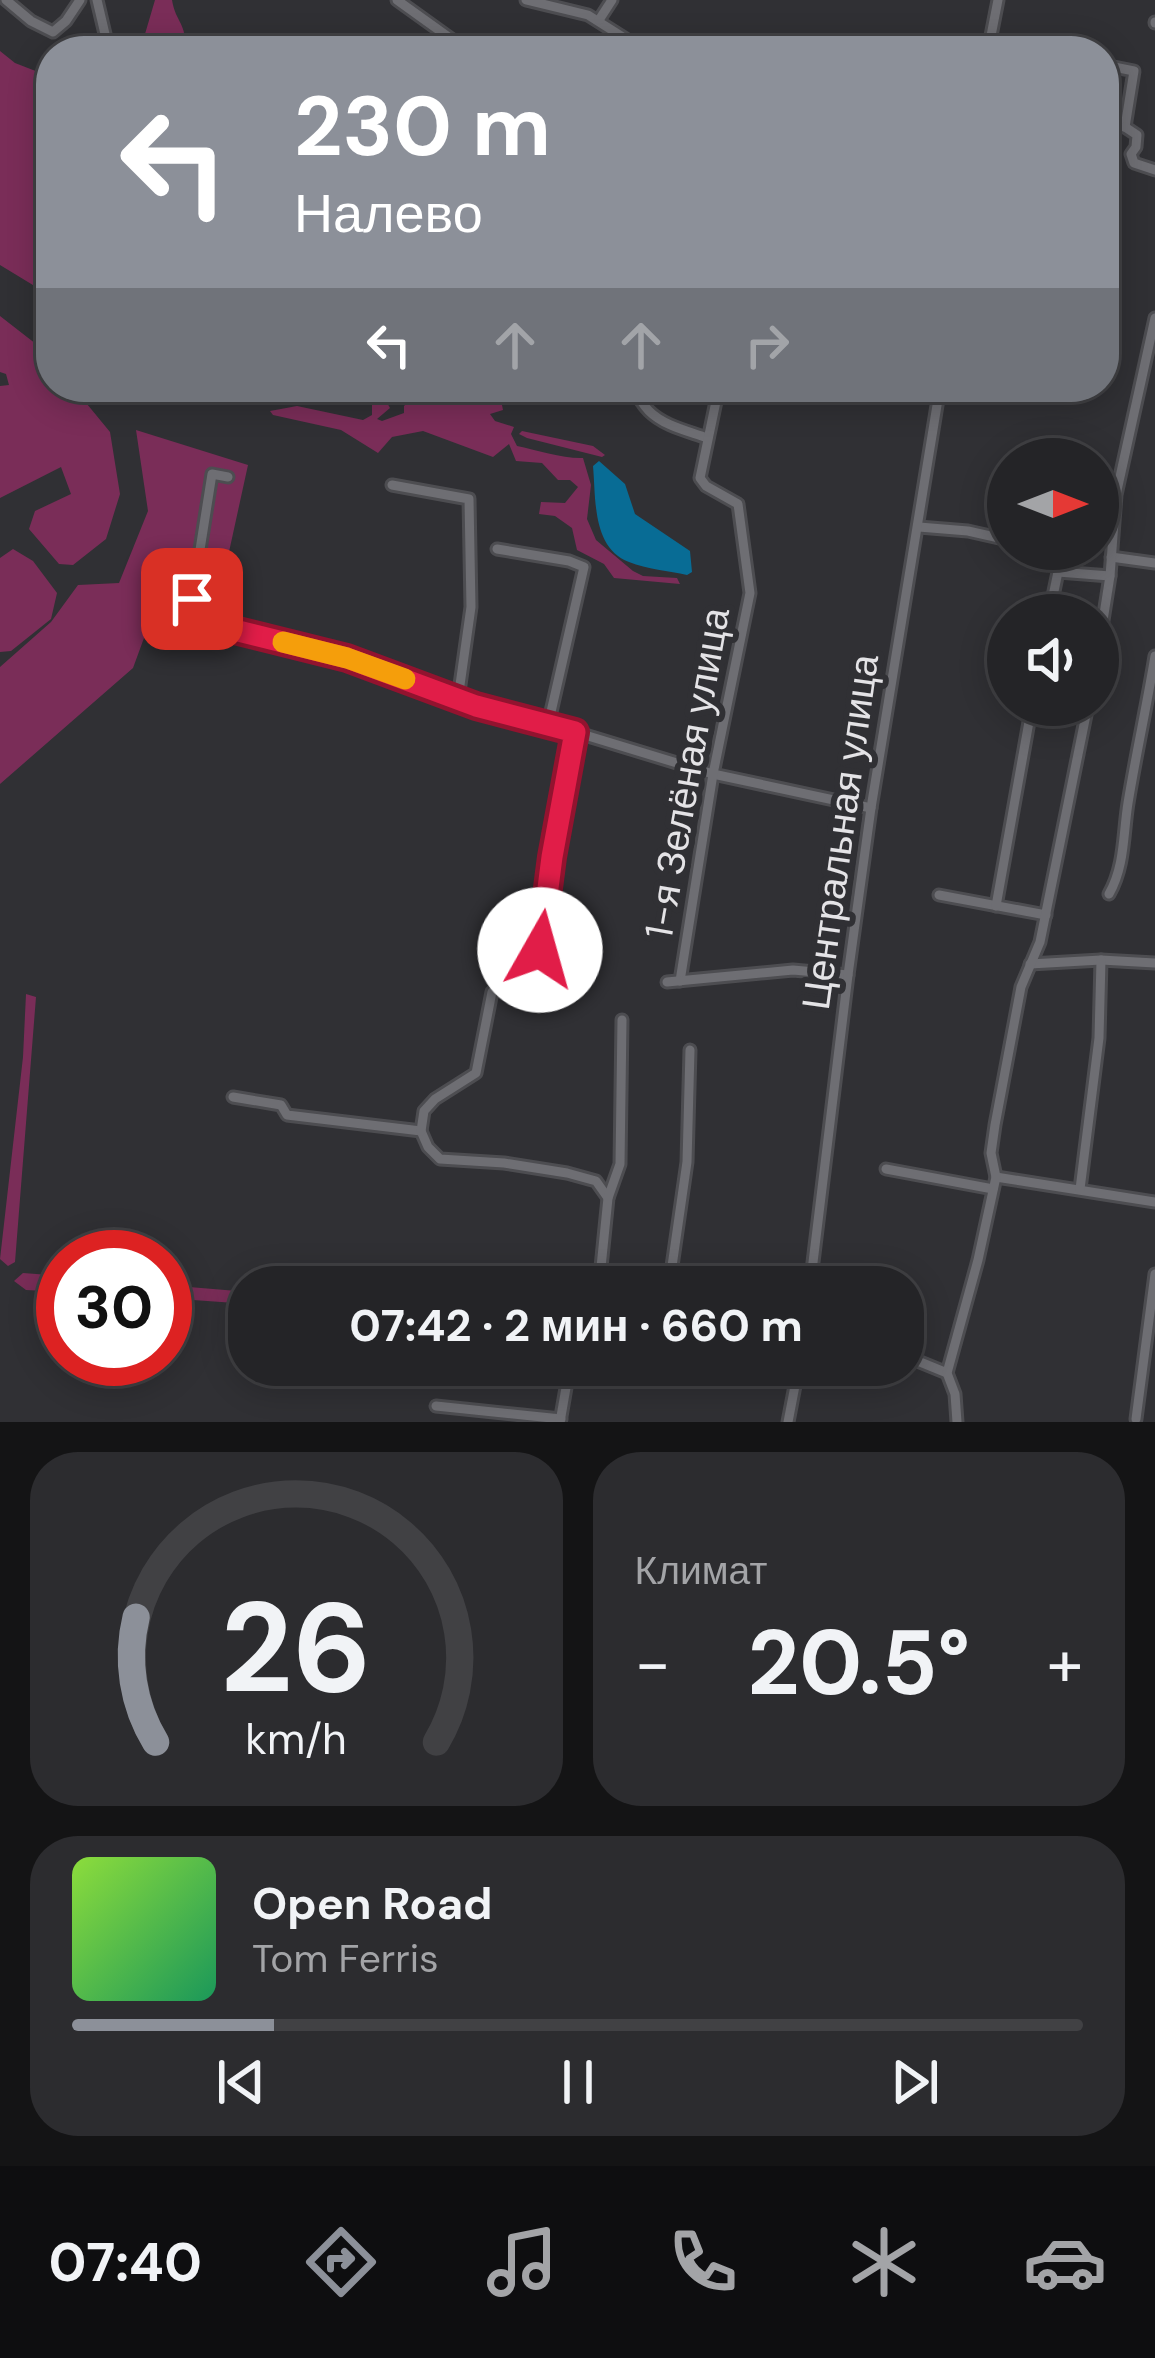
<!DOCTYPE html>
<html lang="ru">
<head>
<meta charset="utf-8">
<style>
	:root { --surface:#242427; --page:#2c2c2f; --text:#f1f3f6; --muted:#a3a4a7; --line:#414144; --accent:#8c9099 }
	body { margin:0; font-family:"DM Sans",sans-serif; background:var(--page); color:var(--text); height:100vh; display:flex; flex-direction:column; font-size:45px; white-space:nowrap }
	* { box-sizing:border-box; margin:0 }
	p { font-size:39px; color:var(--muted) }
	.icon { flex:none; width:66px; height:66px; fill:none; stroke:currentColor; stroke-width:2; stroke-linecap:round; stroke-linejoin:round }
	.map { position:relative; height:1422px; overflow:hidden }
	.drawer { display:flex; flex-direction:column; gap:30px; padding:30px; background:#141415; flex:1 }
	.drawer>* { flex:none }
	.guide { position:absolute; left:36px; top:36px; width:1083px; height:366px; border-radius:48px; box-shadow:0 6px 30px #0003,0 0 0 3px var(--line); background:#8c9099; color:#fff; overflow:hidden }
	.needle { width:78px; rotate:90deg }
	.tools { position:absolute; left:987px; top:438px; display:grid; gap:24px }
	.tools a { display:grid; place-items:center; width:132px; height:132px; border-radius:50%; background:var(--surface); box-shadow:0 6px 30px #0003,0 0 0 3px var(--line); font-size:60px }
	.speed { position:absolute; left:36px; top:1230px; display:flex; gap:24px; font-size:60px; font-weight:700; text-align:center }
	.speed>* { display:grid; place-content:center; width:156px; height:156px; border-radius:50%; background:var(--surface); box-shadow:0 6px 30px #0003,0 0 0 3px var(--line); line-height:1 }
	.speed .limit { border:18px solid #d22; background:#fff; color:#111 }
	.pin { position:absolute; display:grid; place-items:center; width:102px; height:102px; color:#fff; margin:-51px; border-radius:24px; box-shadow:0 6px 18px #0006 }
	.me { position:absolute; width:132px; margin:-66px; rotate:7deg; stroke-linejoin:round; filter:drop-shadow(0 0 9px #0008) }
	.turn { display:flex; align-items:center; gap:42px; height:252px; padding:0 60px; font-size:54px }
	.turn .icon { width:156px; height:156px; stroke-width:2.5 }
	.turn b { display:block; font-size:84px; line-height:102px }
	.lanes { display:flex; align-items:center; height:114px; padding:0 60px; background:#0003; justify-content:center; gap:60px; direction:ltr }
	.lanes .off { opacity:.35 }
	.big { font-size:90px; font-weight:700; line-height:1.1 }
	.drawer .widget { flex:1; display:flex; flex-direction:column; justify-content:center; gap:18px; min-width:0; padding:0 42px; border-radius:48px; background:var(--page) }
	.drawer .dial { align-items:center; gap:0 }
	.dial svg { height:312px; overflow:visible; fill:none; stroke:var(--line); stroke-width:7; stroke-linecap:round; text-anchor:middle }
	.dial text { fill:var(--text); stroke:none }
	.song { display:flex; align-items:center; gap:36px }
	.cover { width:144px; height:144px; border-radius:18px; background:linear-gradient(135deg,hsl(90 70% 55%),hsl(150 70% 35%)) }
	.played { height:12px; border-radius:6px; background:linear-gradient(90deg,var(--accent) 20%,var(--line) 20%) }
	.keys { display:flex; justify-content:space-around; direction:ltr }
	.heat { display:flex; justify-content:space-between; align-items:center; font-size:66px; direction:ltr }
	.drawer .tiles { flex:1; display:grid; gap:30px; grid-template-columns:1fr 1fr }
	.widget:last-child { grid-column:span 2 }
	.trip { position:absolute; left:228px; top:1266px; width:696px; height:120px; border-radius:48px; background:var(--surface); box-shadow:0 6px 30px #0003,0 0 0 3px var(--line); font-weight:700; line-height:120px; text-align:center }
	.tab-bar { display:flex; height:192px; justify-content:space-around; align-items:center; background:#0e0e10; color:var(--muted) }
	.tab-bar .icon { width:84px; height:84px }
	.tab-bar .active { color:var(--accent) }
	.tab-bar b { font-size:54px; color:var(--text) }
	.map>svg:first-child { display:block }
	.green { fill:#7a2d58 }
	.water { fill:#086c95 }
	.lines { fill:none; stroke-linecap:round; stroke-linejoin:round }
	.minor-casing { stroke:#4d4d51; stroke-width:15 }
	.minor { stroke:#6e6e73; stroke-width:9 }
	.route-casing { stroke:#92132f; stroke-width:30 }
	.route { stroke:#e11d48; stroke-width:21 }
	.slow { stroke:#f59e0b; stroke-width:21 }
	.labels { text-anchor:middle; dominant-baseline:central; stroke-width:12; stroke-linejoin:round; paint-order:stroke }
	.street-label { font-size:39px; fill:#e4e3e6; stroke:#303034 }
</style>
</head>
<body>
<div class="map">
<svg width="1155" height="1422" viewBox="0 0 1155 1422">
	<rect width="100%" height="100%" fill="#303034"/>
	<g class="green">
		<path d="M155 0H172C176 24 188 23 184 51H135V44L145 34Z"/>
		<path d="M0 51 15 63 51 77V296L0 265Z"/>
		<path d="M0 316 36 344 51 361V387H73L110 432 120 494 106 539 73 565 59 564 29 529 35 511 71 494 61 467 0 498V386L9 385 6 374 0 372Z"/>
		<path d="M350 387C365 389 384 394 390 408L377 419 382 421 404 413V406L415 395 407 387H491L500 395 503 410 490 414 495 421 514 427 511 434 517 446C536 450 565 459 583 458L591 485 587 519 596 540 633 571 643 576 677 578 680 584 614 578 604 564 577 550 572 528 555 516 539 514 541 502 565 503 578 487 570 480H558L542 463 516 461 509 444 493 457 423 431 392 437 378 453 341 430 273 415 270 411 297 406 363 420 372 415V401Z"/>
		<path d="M136 430 248 465 208 648 144 638 133 668 0 784V667L51 622 78 585 119 583 148 511Z"/>
		<path d="M522 431 593 446 605 455 602 457 527 438 519 434Z"/>
		<path d="M13 549 33 561 57 593 51 619 11 651 0 652V558Z"/>
		<path d="M26 994 36 997 15 1262 8 1266 0 1259 23 1057Z"/>
		<path d="M23 1273 63 1276V1292L26 1290 14 1281Z"/>
		<path d="M165 1285 249 1292V1304L165 1298Z"/>
	</g>
	<path class="water" d="M599 461 625 484 635 514 690 551 692 572 687 575C669 571 647 569 629 562 592 548 596 499 593 466Z"/>
	<g class="lines">
		<g class="minor-casing">
			<g id="minor">
				<path d="M6 0 31 21 53 32 66 21 80 0"/>
				<path d="M97 0 109 51"/>
				<path d="M397 0 468 51"/>
				<path d="M526 0 588 15 645 51"/>
				<path d="M599 20 612 0"/>
				<path d="M1155 23V22"/>
				<path d="M990 40 1042 51"/>
				<path d="M988 51 998 0"/>
				<path d="M1104 65 1134 71 1125 127 1104 123"/>
				<path d="M1125 127 1137 135 1136 147 1131 154 1134 163 1155 170"/>
				<path d="M628 387C639 394 640 402 649 411 664 426 688 431 707 438"/>
				<path d="M228 477 212 474 192 600 193 613 206 623 347 658 476 706 575 732 713 774 871 808"/>
				<path d="M392 485 469 499 471 607 458 699"/>
				<path d="M919 527 968 531 1008 540"/>
				<path d="M497 549 569 561 584 567 548 725"/>
				<path d="M1111 557 1155 563"/>
				<path d="M1058 572 1110 576"/>
				<path d="M1049 615 1058 572 1051 549"/>
				<path d="M1098 652 1110 576 1116 495 1155 318"/>
				<path d="M1109 894C1125 866 1123 834 1128 803 1136 754 1147 705 1155 656"/>
				<path d="M939 895 1046 915"/>
				<path d="M996 906 1032 705"/>
				<path d="M540 950 552 858 575 732"/>
				<path d="M1030 964 1101 960 1155 963"/>
				<path d="M680 981 713 774 750 593 738 504 706 486 700 478 719 387"/>
				<path d="M667 982 793 970 848 975"/>
				<path d="M233 1097 281 1105 287 1115 421 1131 428 1147 440 1159 504 1163 567 1173 596 1181 608 1198"/>
				<path d="M421 1131 424 1111 435 1099 476 1073 492 992"/>
				<path d="M886 1169 993 1189"/>
				<path d="M996 1177 1155 1202"/>
				<path d="M1080 1189 1099 1038 1101 960"/>
				<path d="M599 1287 608 1198 620 1164 622 1020"/>
				<path d="M669 1287 687 1162 690 1050"/>
				<path d="M810 1287 848 975 871 808 940 387"/>
				<path d="M903 1355 947 1373"/>
				<path d="M436 1406 561 1419"/>
				<path d="M1136 1419 1155 1274"/>
				<path d="M560 1422 570 1365"/>
				<path d="M788 1422 799 1365"/>
				<path d="M957 1422 955 1394 947 1373 978 1260 996 1177 991 1153 995 1125 1021 987 1040 942 1088 705"/>
			</g>
		</g>
		<use href="#minor" class="minor"/>
	</g>
	<g class="lines">
		<g class="route-casing">
			<path id="route" d="M192 599 193 614 206 623 347 658 476 706 575 732 552 857 540 950"/>
		</g>
		<use href="#route" class="route"/>
		<path class="slow" d="M283 642 347 658 405 679"/>
	</g>
	<g class="labels">
		<g class="street-label">
			<text transform="translate(687 773) rotate(-80)">1-я Зелёная улица</text>
			<text transform="translate(840 832) rotate(-82)">Центральная улица</text>
		</g>
	</g>
</svg>
<div class="tools">
<a><svg class="needle" viewBox="-14 -14 28 28"><path d="M0-13l5 13h-10z" fill="#e53935"/><path d="M0 13l5-13h-10z" fill="#a3a4a7"/></svg></a>
<a><svg class="icon" aria-label="sound" viewBox="0 0 24 24"><path d="M4 9h4l5-4v14l-5-4H4zM17 9q2 3 0 6"/></svg></a>
</div>
<div class="speed"><div class="limit">30</div></div>
<div class="pin" style="left:192px;top:599px;background:#d93025"><svg class="icon" aria-label="arrive" viewBox="0 0 24 24"><path d="M6 21V4h12l-3 4 3 4H6"/></svg></div>
<svg class="me" style="left:540px;top:950px" viewBox="-20 -20 40 40"><circle r="19" fill="#fff"/><path d="M0-13L10 11 0 6-10 11z" fill="#e11d48"/></svg>
<div class="trip">07:42 · 2 мин · 660 m</div>
<div class="guide">
<div class="turn"><svg class="icon" aria-label="left" viewBox="0 0 24 24"><path d="M17 20v-9H6M10 6l-5 5 5 5"/></svg><div><b>230 m</b>Налево</div></div>
<div class="lanes"><svg class="icon" aria-label="left" viewBox="0 0 24 24"><path d="M17 20v-9H6M10 6l-5 5 5 5"/></svg><svg class="icon off" aria-label="ahead" viewBox="0 0 24 24"><path d="M12 20V5M6 11l6-6 6 6"/></svg><svg class="icon off" aria-label="ahead" viewBox="0 0 24 24"><path d="M12 20V5M6 11l6-6 6 6"/></svg><svg class="icon off" aria-label="right" viewBox="0 0 24 24"><path d="M7 20v-9h11M14 6l5 5-5 5"/></svg></div>
</div>
</div>
<section class="drawer">
<div class="tiles">
<div class="widget dial"><svg viewBox="0 0 100 80">
<path d="M14 69A42 42 0 1 1 86 69"/>
<path d="M14 69A42 42 0 0 1 9 37" stroke="#8c9099"/>
<text x="50" y="56" font-size="32" font-weight="700">26</text>
<text x="50" y="72" font-size="11">km/h</text>
</svg></div>
<div class="widget"><p>Климат</p>
<div class="heat"><a>−</a><b class="big">20.5°</b><a>+</a></div>
</div>
<div class="widget">
<div class="song"><i class="cover"></i><div><b>Open Road</b><p>Tom Ferris</p></div></div>
<div class="played"></div>
<div class="keys"><svg class="icon" aria-label="previous" viewBox="0 0 24 24"><path d="M18 5L8 12l10 7zM5 5v14"/></svg><svg class="icon" aria-label="pause" viewBox="0 0 24 24"><path d="M8 5v14M16 5v14"/></svg><svg class="icon" aria-label="next" viewBox="0 0 24 24"><path d="M6 5l10 7-10 7zM19 5v14"/></svg></div>
</div>
</div>
</section>
<nav class="tab-bar">
<b>07:40</b>
<svg class="icon active" aria-label="directions" viewBox="0 0 24 24"><path d="M12 3l9 9-9 9-9-9zM9 14v-3h6M13 9l2 2-2 2"/></svg>
<svg class="icon" aria-label="music" viewBox="0 0 24 24"><path d="M9 18V5l10-2v13"/><circle cx="6" cy="18" r="3"/><circle cx="16" cy="16" r="3"/></svg>
<svg class="icon" aria-label="phone" viewBox="0 0 24 24"><path d="M5 4h4l2 5-3 2q2 4 5 5l2-3 5 2v4C11 20 4 13 5 4z"/></svg>
<svg class="icon" aria-label="climate" viewBox="0 0 24 24"><path d="M12 3v18M4 7l16 10M4 17L20 7"/></svg>
<svg class="icon" aria-label="car" viewBox="0 0 24 24"><path d="M5 17H2v-5l4-1 3-4h7l3 4 3 1v5h-3M9 17h6M6 11h13"/><circle cx="7" cy="17" r="2"/><circle cx="17" cy="17" r="2"/></svg>
</nav>
</body>
</html>
